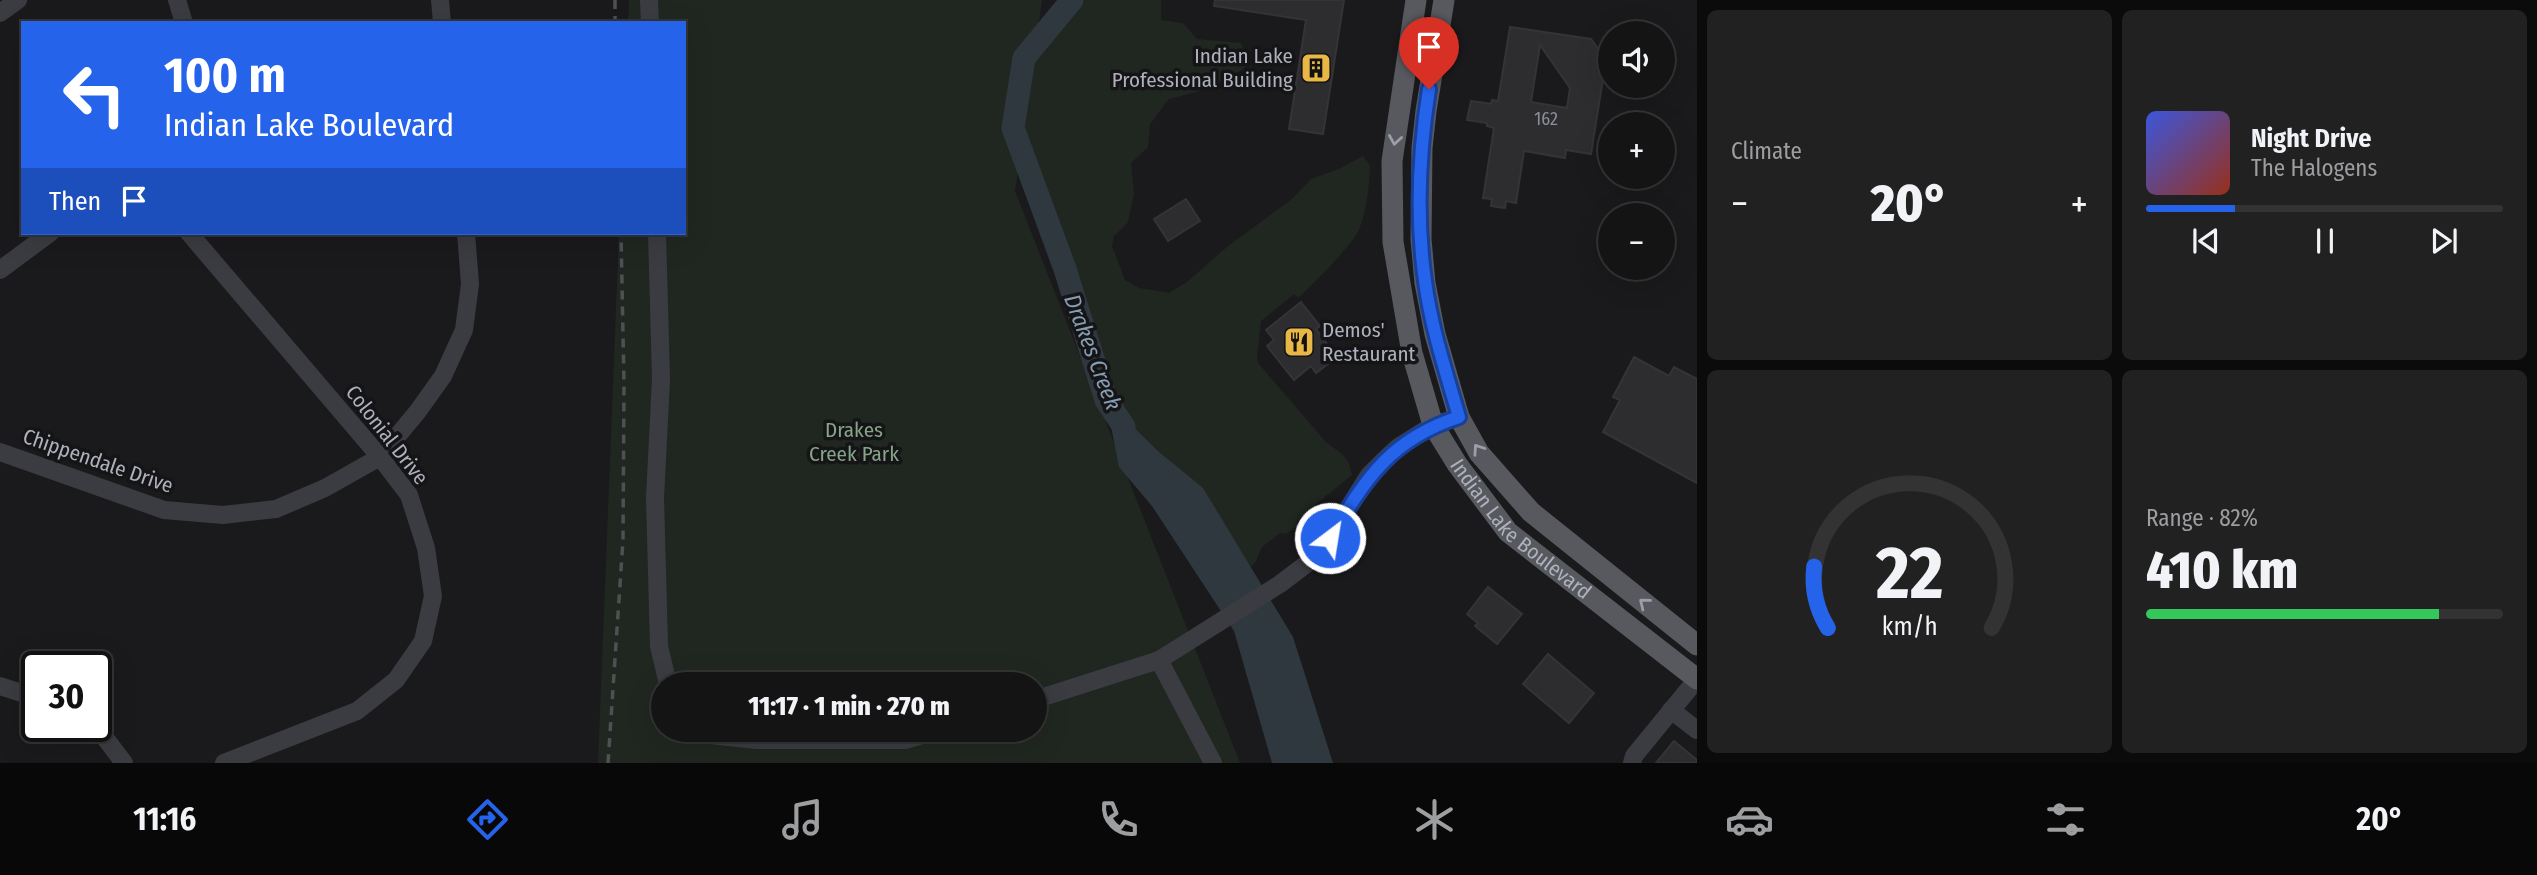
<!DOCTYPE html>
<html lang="en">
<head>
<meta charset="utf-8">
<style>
	:root { --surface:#141415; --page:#212122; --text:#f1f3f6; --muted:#9d9ea0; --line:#333334; --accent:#2563eb }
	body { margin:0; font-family:"Fira Sans Condensed",sans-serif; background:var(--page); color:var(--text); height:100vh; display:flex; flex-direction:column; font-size:26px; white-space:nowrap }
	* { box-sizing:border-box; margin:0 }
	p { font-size:23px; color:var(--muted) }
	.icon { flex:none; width:38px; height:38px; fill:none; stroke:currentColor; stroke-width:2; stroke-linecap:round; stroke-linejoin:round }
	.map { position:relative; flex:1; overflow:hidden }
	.side { display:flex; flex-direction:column; gap:10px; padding:10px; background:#0b0b0c; width:840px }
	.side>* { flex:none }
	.guide { position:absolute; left:21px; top:21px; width:665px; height:214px; border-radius:0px; box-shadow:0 7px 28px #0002,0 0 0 2px var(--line); background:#2563eb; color:#fff; overflow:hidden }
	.controls { position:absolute; left:1598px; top:21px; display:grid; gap:14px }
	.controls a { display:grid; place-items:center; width:77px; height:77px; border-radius:50%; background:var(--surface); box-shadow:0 7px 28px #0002,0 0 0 2px var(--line); font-size:35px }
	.speed { position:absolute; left:21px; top:651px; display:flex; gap:14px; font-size:35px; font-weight:700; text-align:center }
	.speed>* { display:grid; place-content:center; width:91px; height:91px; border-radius:50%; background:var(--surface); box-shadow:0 7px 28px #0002,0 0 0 2px var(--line); line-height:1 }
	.speed .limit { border:4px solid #111; border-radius:10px; background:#fff; color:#111 }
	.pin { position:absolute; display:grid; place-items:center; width:60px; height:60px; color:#fff; margin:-72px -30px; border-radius:50% 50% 50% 0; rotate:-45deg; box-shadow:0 0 7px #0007 }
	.pin .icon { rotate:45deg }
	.me { position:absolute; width:77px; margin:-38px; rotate:31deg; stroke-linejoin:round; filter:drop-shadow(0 0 5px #0008) }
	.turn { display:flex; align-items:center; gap:24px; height:147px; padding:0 28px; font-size:32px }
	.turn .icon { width:91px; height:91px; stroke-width:2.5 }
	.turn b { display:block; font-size:49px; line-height:60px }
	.then { display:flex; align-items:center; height:66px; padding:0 28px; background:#0003; gap:14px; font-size:26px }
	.big { font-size:52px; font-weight:800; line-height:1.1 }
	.side .tile { flex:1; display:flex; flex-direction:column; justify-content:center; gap:10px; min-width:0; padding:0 24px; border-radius:10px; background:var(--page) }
	.side .dial { align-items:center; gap:0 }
	.dial svg { height:182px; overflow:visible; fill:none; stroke:var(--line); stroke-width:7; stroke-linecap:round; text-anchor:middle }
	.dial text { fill:var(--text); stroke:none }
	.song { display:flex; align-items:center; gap:21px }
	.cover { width:84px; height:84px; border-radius:10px; background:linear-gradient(135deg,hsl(230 70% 55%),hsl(10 70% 35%)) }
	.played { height:7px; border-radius:4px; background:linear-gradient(90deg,var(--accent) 25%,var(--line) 25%) }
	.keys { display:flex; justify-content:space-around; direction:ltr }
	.heat { display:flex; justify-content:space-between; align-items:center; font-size:38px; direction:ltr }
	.charge { height:10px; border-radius:5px; background:linear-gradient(90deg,#34c759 82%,var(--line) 0) }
	.side .tiles { flex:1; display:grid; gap:10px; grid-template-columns:repeat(2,1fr) }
	.trip { position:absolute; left:651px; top:672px; width:396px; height:70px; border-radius:35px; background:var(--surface); box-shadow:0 7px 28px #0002,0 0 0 2px var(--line); font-weight:800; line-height:70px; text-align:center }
	.tabs { display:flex; height:112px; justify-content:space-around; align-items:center; background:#080808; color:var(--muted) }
	.tabs .icon { width:49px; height:49px }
	.tabs .current { color:var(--accent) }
	.tabs b { font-size:32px; color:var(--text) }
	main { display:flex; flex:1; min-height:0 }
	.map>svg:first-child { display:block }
	.green { fill:#202721; fill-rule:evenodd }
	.water { fill:#30383f }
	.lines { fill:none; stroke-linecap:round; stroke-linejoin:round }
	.river { stroke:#30383f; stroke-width:23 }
	.building { fill:#2d2d30; stroke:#343438; stroke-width:2; fill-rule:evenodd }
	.minor { stroke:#3b3c41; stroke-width:18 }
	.major { stroke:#57595f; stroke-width:21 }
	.rail { stroke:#4e5055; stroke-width:3.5; stroke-dasharray:9 7; stroke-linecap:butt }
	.oneway { stroke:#9c9fa9 }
	.route-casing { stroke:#184099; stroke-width:18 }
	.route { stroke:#2563eb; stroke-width:12 }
	.labels { text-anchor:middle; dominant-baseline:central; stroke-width:7; stroke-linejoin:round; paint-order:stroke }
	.number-label { font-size:18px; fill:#8c8f98 }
	.poi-label { font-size:21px; fill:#adb1bb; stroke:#151517; text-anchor:end }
	.park-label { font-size:21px; fill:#85a488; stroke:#151517 }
	.street-label { font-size:21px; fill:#adb1bb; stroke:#151517 }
	.water-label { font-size:23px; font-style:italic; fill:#869db3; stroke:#151517 }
</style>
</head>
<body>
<main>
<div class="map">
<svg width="1697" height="763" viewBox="0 0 1697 763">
	<rect width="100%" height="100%" fill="#1a1a1c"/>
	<path class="green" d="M629 0H1042L1036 43 1072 0H1161V20L1183 23 1197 39 1241 43 1250 64C1220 85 1204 91 1169 99L1150 124 1148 147 1131 163 1134 194 1128 222 1114 236 1112 246 1125 280 1139 288 1169 293 1187 282 1228 246 1292 199 1311 179 1339 169 1363 156 1370 166C1369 186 1367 211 1359 230 1352 245 1311 287 1298 298L1294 294 1261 321 1257 358 1258 363 1326 442 1342 454 1349 463 1352 475 1304 514 1297 526 1286 534 1280 533 1262 547 1255 563 1250 567 1202 488 1158 451 1106 400 1065 269 1021 151 1015 191 1240 763H598L619 233H684V23H628ZM663 684H1034V730H663Z"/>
	<path class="water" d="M1106 400 1158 451 1203 488 1293 637 1333 763H1272L1234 631 1152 506 1119 467Z"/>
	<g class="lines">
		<path class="river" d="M1072 0 1024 58 1013 128 1065 269 1106 400 1124 427"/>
	</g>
	<g class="building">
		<path d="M1215 0H1344L1323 134 1289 129 1306 20 1214 6Z"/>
		<path d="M1510 27 1591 39 1606 60 1591 154 1566 150 1565 158 1524 151 1516 203 1506 201 1505 208 1491 206 1492 199 1483 198 1494 128 1487 126V123L1467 120 1471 101 1491 104 1492 100 1498 101ZM1540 45 1570 88 1567 108 1531 102Z"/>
		<path d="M1186 199 1200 221 1168 241 1154 219Z"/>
		<path d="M1301 302 1320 326 1316 329 1337 357 1316 373 1311 366 1294 380 1267 346 1274 340 1266 330Z"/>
		<path d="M1634 357 1669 376 1674 367 1697 379V483L1603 432 1620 400 1613 397Z"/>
		<path d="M1488 587 1522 614 1497 644 1475 626 1478 623 1467 614Z"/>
		<path d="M1548 654 1594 693 1569 723 1523 684Z"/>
		<path d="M1674 741 1697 760V763H1656Z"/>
	</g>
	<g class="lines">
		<g class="minor">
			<path d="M177 0 184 23"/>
			<path d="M440 0 442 23"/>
			<path d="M649 0 650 23"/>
			<path d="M0 13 18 0"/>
			<path d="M189 233 380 457 409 495 426 548 433 596 423 641 396 680 357 711 224 763"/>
			<path d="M657 233 661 379 655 498 659 646 668 684"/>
			<path d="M0 270 50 233"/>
			<path d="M0 452 164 510 223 515 276 509 325 488 380 457 418 411 443 376 464 330 470 284 466 233"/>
			<path d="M1159 660 1213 763"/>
			<path d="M0 686 37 698"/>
			<path d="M1034 700 1159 660 1280 584 1309 562 1330 538 1369 475 1384 460 1398 447 1433 425 1459 417"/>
			<path d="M1671 710 1697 730"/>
			<path d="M96 726 124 763"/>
			<path d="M698 730 702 734 756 740H906L939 730"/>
			<path d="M1632 763 1634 756 1697 679"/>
		</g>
		<g class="major">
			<path id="s1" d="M1416 0 1392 161 1393 242 1412 353 1433 425 1457 464 1508 532 1697 679"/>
			<path d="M1444 0 1426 111 1422 148 1421 239 1425 283 1435 334 1459 417 1479 453 1531 512 1697 645"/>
		</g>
		<g class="rail">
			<path d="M615 0V23"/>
			<path d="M608 763 623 540 624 385 621 233"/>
		</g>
	</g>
	<defs><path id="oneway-chevron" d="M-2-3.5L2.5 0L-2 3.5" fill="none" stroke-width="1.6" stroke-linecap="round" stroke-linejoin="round" transform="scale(1.75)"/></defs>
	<g class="oneway">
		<use href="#oneway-chevron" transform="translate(1395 140) rotate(99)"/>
		<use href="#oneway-chevron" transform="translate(1478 449) rotate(-124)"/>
		<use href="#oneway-chevron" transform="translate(1644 603) rotate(-141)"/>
	</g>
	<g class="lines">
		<g class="route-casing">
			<path id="route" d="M1330 538C1366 479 1389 440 1459 417 1446 372 1431 327 1425 281 1416 218 1419 152 1429 89"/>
		</g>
		<use href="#route" class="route"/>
	</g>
	<defs>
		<g id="building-square" transform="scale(1.575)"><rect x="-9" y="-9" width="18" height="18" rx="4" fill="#e9b745" stroke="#151517"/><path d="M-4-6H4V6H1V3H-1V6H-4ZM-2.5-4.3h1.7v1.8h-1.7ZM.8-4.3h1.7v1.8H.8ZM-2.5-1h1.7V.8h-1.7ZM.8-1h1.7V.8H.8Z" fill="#111"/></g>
		<g id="restaurant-square" transform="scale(1.575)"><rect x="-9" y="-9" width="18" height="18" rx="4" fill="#e9b745" stroke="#151517"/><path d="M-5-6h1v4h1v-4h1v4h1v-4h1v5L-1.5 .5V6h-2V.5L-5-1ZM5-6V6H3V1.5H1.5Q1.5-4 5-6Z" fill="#111"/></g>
	</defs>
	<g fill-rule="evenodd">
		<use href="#building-square" x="1316" y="68"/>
		<use href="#restaurant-square" x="1299" y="342"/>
	</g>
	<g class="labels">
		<g class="number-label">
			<text x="1546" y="119">162</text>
		</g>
		<g class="poi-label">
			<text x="1293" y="56">Indian Lake<tspan x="1293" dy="24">Professional Building</tspan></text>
			<text x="1322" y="330" text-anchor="start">Demos'<tspan x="1322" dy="24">Restaurant</tspan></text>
		</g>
		<g class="park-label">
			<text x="854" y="430">Drakes<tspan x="854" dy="24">Creek Park</tspan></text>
		</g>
		<g class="street-label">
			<text transform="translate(387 435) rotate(52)">Colonial Drive</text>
			<text transform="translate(98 461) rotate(19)">Chippendale Drive</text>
			<text stroke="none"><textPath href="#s1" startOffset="569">Indian Lake Boulevard</textPath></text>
		</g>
		<g class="water-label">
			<text transform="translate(1093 352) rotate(69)">Drakes Creek</text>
		</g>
	</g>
</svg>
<div class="controls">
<a><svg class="icon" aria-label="sound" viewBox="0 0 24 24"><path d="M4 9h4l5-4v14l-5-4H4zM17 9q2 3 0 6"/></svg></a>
<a>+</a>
<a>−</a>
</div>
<div class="speed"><div class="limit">30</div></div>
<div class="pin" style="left:1429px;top:89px;background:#d93025"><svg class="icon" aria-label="arrive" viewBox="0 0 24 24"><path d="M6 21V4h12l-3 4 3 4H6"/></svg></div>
<svg class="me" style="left:1330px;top:538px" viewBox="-20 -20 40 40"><circle r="17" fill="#2563eb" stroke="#fff" stroke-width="3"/><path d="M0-11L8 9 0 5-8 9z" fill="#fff"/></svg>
<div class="trip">11:17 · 1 min · 270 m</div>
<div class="guide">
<div class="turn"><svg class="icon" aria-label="left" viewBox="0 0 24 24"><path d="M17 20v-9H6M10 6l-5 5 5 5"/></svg><div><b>100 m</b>Indian Lake Boulevard</div></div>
<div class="then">Then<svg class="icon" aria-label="arrive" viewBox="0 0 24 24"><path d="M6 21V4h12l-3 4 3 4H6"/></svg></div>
</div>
</div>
<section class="side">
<div class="tiles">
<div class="tile"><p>Climate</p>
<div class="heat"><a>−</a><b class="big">20°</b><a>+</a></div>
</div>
<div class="tile">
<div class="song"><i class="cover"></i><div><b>Night Drive</b><p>The Halogens</p></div></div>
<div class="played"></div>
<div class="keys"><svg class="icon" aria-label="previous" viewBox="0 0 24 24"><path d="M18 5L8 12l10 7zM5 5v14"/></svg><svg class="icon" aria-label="pause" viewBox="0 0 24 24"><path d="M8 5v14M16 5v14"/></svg><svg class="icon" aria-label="next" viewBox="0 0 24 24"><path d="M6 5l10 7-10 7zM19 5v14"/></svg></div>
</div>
<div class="tile dial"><svg viewBox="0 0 100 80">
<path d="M14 69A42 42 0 1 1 86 69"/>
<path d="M14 69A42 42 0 0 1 8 42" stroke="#2563eb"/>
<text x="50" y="56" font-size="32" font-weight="700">22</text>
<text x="50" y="72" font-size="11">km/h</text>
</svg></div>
<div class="tile"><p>Range · 82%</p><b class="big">410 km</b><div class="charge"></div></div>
</div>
</section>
</main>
<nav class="tabs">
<b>11:16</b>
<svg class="icon current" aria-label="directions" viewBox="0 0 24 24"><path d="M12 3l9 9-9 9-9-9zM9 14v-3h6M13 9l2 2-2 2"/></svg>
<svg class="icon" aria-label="music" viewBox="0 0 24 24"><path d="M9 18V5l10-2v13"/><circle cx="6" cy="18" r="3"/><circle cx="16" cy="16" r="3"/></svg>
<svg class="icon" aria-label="phone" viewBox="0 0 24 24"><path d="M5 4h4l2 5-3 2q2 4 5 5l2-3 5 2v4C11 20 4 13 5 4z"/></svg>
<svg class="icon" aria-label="climate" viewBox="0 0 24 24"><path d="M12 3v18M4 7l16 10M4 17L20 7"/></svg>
<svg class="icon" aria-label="car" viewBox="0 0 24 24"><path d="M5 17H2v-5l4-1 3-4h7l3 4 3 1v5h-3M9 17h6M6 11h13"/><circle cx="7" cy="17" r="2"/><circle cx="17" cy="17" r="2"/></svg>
<svg class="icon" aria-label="filters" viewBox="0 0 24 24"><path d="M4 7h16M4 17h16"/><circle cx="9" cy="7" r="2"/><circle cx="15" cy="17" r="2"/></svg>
<b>20°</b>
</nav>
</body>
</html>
